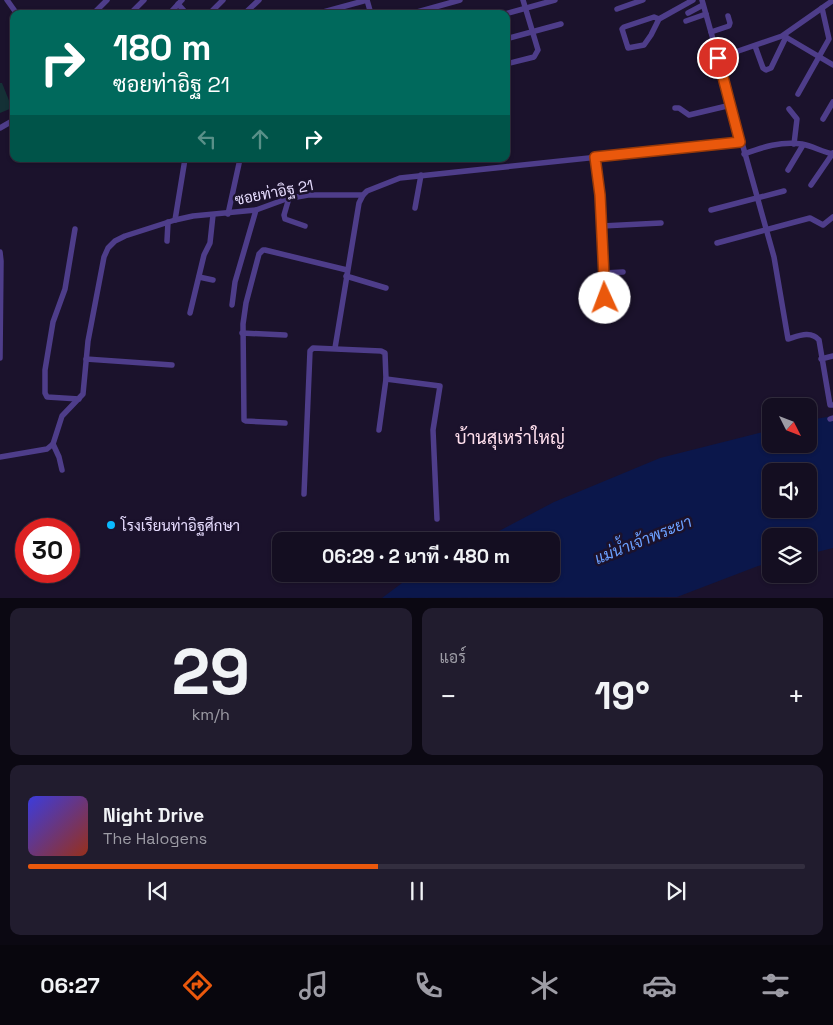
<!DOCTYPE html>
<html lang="th">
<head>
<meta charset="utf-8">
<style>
	:root { --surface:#140e21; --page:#211c2e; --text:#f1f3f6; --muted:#9d9ca5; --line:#332e3f; --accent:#ea580c }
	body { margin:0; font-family:"Space Grotesk",Sarabun,sans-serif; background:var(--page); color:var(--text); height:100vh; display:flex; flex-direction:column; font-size:19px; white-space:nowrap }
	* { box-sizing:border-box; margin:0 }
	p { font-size:16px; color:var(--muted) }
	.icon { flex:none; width:28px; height:28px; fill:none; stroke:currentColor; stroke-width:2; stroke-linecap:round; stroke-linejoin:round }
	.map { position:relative; height:598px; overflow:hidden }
	.details { display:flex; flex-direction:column; gap:10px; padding:10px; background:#0b0812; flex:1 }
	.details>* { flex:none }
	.hud { position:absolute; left:10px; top:10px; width:500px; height:152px; border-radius:10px; box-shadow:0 1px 4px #0004,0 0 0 1px var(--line); background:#00695c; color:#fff; overflow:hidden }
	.needle { width:32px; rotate:132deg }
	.buttons { position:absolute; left:762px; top:398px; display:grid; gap:10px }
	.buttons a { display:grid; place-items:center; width:55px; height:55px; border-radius:10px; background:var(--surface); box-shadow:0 1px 4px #0004,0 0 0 1px var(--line); font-size:25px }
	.speed { position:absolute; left:15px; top:518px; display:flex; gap:10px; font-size:25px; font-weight:700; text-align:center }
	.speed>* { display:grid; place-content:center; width:65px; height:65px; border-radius:50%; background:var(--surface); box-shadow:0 1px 4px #0004,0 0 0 1px var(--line); line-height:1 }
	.speed .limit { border:8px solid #d22; background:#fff; color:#111 }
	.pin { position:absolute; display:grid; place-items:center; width:42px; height:42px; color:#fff; margin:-21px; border:2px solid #fff; border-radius:50%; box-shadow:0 1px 5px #0007 }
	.me { position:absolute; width:55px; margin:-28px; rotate:358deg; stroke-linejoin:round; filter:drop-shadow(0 0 4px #0008) }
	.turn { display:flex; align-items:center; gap:18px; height:105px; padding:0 20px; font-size:22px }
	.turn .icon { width:65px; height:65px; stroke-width:2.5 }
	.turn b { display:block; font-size:35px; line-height:42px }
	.lanes { display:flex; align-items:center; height:48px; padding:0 20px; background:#0003; justify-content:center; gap:25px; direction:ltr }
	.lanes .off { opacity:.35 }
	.big { font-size:38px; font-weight:700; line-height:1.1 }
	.details .widget { flex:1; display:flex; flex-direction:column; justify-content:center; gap:8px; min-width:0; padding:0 18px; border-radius:10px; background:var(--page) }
	.details .dial { align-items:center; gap:0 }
	.dial b { font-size:65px; line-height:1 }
	.song { display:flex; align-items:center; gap:15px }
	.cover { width:60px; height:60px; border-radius:8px; background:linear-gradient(135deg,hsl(240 70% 55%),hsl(10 70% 35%)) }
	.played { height:5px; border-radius:2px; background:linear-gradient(90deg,var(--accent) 45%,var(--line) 45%) }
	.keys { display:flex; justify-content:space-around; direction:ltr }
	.heat { display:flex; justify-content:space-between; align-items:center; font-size:28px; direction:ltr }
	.details .tiles { flex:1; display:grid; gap:10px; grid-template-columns:1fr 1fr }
	.widget:last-child { grid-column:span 2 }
	.trip { position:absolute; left:272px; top:532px; width:288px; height:50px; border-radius:10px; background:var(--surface); box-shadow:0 1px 4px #0004,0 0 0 1px var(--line); font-weight:700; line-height:50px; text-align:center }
	.dock { display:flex; height:80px; justify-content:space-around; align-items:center; background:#08060d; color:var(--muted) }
	.dock .icon { width:35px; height:35px }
	.dock .active { color:var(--accent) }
	.dock b { font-size:22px; color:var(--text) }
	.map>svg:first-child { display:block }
	.green { fill:#143136 }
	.water { fill:#0b174b; fill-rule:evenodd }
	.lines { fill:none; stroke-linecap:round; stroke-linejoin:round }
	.minor { stroke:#4e3d8a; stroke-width:5.5 }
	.route-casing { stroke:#983908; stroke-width:12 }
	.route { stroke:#ea580c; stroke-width:9 }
	.poi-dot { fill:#0ab9fe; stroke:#1b122c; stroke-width:2 }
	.labels { text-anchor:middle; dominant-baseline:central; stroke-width:5; stroke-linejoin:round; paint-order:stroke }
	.street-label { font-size:15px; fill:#e7ddff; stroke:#1b122c }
	.poi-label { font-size:15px; fill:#e7ddff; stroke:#1b122c; text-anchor:start }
	.water-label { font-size:16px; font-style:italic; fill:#6b9ffe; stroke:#1b122c }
	.quarter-label { font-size:18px; fill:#ffdfed; stroke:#1b122c }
</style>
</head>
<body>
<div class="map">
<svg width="833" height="598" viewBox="0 0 833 598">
	<rect width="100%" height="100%" fill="#1b122c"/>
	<path class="green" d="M0 83H2L12 108 0 113Z"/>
	<path class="water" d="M833 416V548L809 554V536H771V563L758 566 677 597 382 598 414 574H551V541H480L554 502 660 458 771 430V444H809V420ZM771 471H809V509H771Z"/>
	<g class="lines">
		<g class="minor">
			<path d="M7 0 17 14"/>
			<path d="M367 0 371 14"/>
			<path d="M702 0 774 257 788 339C798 336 811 330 819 340L830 405H833"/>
			<path d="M178 4 187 14"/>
			<path d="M617 9 643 0"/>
			<path d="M94 13 107 0"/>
			<path d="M688 13 703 5"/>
			<path d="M130 14 144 0"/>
			<path d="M169 14 182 0"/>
			<path d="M209 14 223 0"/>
			<path d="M244 14 259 0"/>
			<path d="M316 14 367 0"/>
			<path d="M410 14 460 0"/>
			<path d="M505 14 555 0"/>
			<path d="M659 19 654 17 624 27 622 29 628 48 644 45 651 35 659 19 693 0"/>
			<path d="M686 21 706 14"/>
			<path d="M711 32 729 26 730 23 728 16"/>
			<path d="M784 36 833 65"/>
			<path d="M506 39 561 24"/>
			<path d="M755 46 763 68 766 70 771 68 786 37"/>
			<path d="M718 58 782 36 832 1"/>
			<path d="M506 64 534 57 538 50 523 0"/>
			<path d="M798 94 829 39 822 8"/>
			<path d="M675 108H679L689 115 731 105"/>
			<path d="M789 109 797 119 794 144"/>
			<path d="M823 119 833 102"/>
			<path d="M0 128 14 120"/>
			<path d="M744 154C763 147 781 141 802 144 813 146 822 152 833 154"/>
			<path d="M595 157 600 195 604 290 609 306"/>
			<path d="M788 170 803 145"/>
			<path d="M811 185 833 153"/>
			<path d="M289 198 284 215 285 219 305 226"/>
			<path d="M415 208 421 175"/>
			<path d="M711 210 784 191"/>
			<path d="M228 214 240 159"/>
			<path d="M175 220 185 159"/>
			<path d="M602 226 661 223"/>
			<path d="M75 229 65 289 53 322 45 370V393L47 397 79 399"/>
			<path d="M167 241 168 222"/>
			<path d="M717 243 810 218 823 225 833 217"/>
			<path d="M0 252 1 261 0 358"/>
			<path d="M604 273 623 272"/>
			<path d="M346 276 386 288"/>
			<path d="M199 277 213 280"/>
			<path d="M232 305 235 282 256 210"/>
			<path d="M190 313 204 255 210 243 213 215"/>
			<path d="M242 333 285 335"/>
			<path d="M335 348 359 203 363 195"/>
			<path d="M86 359 172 365"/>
			<path d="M821 359 833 356"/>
			<path d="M386 379 440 386 433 430 437 519"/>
			<path d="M830 419 833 418"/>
			<path d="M285 423 246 421 244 420 243 324 246 303 259 254 263 250H265L347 270"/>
			<path d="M53 444 59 457 62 470"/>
			<path d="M0 457 47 449 53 444 62 416 83 394 88 341 104 257 108 248 115 241 125 236 175 220 193 216 256 210 286 199 308 195H363L367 191 400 178 741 142"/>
			<path d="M304 494 310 351 313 348 381 351 385 353 386 379 379 430"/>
		</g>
	</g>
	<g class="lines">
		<g class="route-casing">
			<path id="route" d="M605 298 600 195 595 157 740 142 718 58"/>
		</g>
		<use href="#route" class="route"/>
	</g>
	<circle class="poi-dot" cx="111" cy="525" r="5"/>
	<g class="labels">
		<g class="street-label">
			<text transform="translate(274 192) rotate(-11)">ซอยท่าอิฐ 21</text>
		</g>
		<g class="poi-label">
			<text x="121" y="525">โรงเรียนท่าอิฐศึกษา</text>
		</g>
		<g class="water-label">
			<text transform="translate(643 540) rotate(-22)">แม่น้ำเจ้าพระยา</text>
		</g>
		<g class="quarter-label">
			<text x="510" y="437">บ้านสุเหร่าใหญ่</text>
		</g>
	</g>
</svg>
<div class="buttons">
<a><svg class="needle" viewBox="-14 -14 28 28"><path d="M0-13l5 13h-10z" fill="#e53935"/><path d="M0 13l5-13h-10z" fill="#9d9ca5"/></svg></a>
<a><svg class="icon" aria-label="sound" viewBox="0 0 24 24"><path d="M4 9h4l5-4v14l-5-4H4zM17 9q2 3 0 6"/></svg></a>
<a><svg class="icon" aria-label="layers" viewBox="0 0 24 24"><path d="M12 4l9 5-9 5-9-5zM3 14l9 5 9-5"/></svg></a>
</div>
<div class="speed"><div class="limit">30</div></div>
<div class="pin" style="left:718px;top:58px;background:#d93025"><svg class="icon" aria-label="arrive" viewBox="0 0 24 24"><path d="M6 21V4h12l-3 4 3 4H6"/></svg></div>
<svg class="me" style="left:605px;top:298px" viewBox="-20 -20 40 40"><circle r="19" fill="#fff"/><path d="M0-13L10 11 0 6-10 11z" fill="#ea580c"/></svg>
<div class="trip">06:29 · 2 นาที · 480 m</div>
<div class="hud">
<div class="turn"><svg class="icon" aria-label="right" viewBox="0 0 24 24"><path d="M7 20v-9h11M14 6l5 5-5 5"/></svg><div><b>180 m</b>ซอยท่าอิฐ 21</div></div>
<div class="lanes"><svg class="icon off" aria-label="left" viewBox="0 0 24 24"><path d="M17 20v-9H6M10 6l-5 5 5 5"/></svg><svg class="icon off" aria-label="ahead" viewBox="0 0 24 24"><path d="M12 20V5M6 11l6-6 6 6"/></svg><svg class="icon" aria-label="right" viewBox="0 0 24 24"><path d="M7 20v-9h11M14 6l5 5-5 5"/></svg></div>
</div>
</div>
<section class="details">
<div class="tiles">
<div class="widget dial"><b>29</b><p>km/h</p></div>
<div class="widget"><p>แอร์</p>
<div class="heat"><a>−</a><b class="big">19°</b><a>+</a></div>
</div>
<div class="widget">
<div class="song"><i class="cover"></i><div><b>Night Drive</b><p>The Halogens</p></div></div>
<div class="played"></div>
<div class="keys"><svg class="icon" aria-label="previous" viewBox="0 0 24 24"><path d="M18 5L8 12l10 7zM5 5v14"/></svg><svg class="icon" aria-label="pause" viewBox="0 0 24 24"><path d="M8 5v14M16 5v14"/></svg><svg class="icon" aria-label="next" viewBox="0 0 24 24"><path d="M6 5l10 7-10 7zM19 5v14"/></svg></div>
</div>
</div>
</section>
<nav class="dock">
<b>06:27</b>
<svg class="icon active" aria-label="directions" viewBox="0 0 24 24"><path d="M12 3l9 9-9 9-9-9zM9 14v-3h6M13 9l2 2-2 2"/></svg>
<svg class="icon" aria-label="music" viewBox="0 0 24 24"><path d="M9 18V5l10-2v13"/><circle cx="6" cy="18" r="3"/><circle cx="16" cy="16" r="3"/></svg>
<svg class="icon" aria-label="phone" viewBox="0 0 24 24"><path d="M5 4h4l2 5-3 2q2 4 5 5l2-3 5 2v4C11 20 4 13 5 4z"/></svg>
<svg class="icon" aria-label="climate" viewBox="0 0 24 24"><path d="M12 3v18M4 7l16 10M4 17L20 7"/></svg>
<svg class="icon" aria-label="car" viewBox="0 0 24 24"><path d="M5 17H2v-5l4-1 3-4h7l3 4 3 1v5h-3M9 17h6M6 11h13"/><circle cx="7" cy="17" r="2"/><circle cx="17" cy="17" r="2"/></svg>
<svg class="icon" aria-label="filters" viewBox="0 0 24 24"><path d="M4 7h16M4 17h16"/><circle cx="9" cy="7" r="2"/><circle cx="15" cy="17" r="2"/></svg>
</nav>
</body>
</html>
